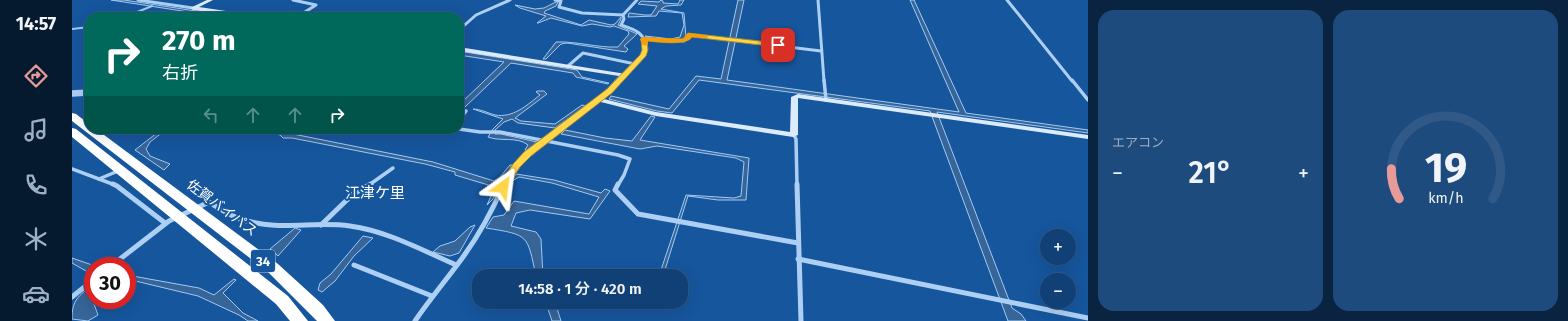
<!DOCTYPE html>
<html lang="ja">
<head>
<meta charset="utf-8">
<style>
	:root { --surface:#104076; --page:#1e4b7e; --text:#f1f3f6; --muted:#9cafc5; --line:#305988; --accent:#e69b98 }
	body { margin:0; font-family:"Fira Sans","Noto Sans JP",sans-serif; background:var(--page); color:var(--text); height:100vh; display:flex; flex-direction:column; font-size:15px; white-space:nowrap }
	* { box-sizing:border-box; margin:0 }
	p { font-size:13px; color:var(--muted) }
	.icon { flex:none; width:22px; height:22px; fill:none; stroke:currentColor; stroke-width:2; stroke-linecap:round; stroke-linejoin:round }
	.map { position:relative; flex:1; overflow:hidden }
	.drawer { display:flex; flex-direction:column; gap:10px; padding:10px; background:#092341; width:480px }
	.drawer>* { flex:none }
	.hud { position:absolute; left:12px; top:12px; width:380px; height:122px; border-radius:16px; box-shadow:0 4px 16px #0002,0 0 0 1px var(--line); background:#00695c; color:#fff; overflow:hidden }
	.buttons { position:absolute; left:968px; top:229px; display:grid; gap:8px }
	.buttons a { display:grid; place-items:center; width:36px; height:36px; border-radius:50%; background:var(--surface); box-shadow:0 4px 16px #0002,0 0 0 1px var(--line); font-size:20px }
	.speed { position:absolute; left:12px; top:257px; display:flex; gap:8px; font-size:20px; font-weight:700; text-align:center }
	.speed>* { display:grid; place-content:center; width:52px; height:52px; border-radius:50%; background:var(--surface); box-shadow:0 4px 16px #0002,0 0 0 1px var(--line); line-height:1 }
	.speed .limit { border:6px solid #d22; background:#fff; color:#111 }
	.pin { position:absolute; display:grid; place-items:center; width:34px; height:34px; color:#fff; margin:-17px; border-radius:8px; box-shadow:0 2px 6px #0006 }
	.me { position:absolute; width:44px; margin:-22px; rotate:31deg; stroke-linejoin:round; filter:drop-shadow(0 0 3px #0008) }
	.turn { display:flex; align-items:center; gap:14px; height:84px; padding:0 12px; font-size:18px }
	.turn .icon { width:52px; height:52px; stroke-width:2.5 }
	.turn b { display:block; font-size:28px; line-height:34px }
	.lanes { display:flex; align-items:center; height:38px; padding:0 12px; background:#0003; justify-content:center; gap:20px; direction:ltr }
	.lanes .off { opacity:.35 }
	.big { font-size:30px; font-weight:600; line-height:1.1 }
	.drawer .card { flex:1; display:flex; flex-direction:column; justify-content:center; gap:6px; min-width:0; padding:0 14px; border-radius:16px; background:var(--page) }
	.drawer .dial { align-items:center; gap:0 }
	.dial svg { height:104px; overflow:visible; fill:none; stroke:var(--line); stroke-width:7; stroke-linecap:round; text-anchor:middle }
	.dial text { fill:var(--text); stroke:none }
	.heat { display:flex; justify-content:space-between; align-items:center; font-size:22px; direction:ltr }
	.drawer .tiles { flex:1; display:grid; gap:10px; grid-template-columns:repeat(2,1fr) }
	.trip { position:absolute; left:400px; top:269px; width:216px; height:40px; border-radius:16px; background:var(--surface); box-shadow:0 4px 16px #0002,0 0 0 1px var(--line); font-weight:600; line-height:40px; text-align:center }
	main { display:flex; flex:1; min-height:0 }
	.tab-bar { display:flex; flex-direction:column; width:72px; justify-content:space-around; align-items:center; background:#061a2f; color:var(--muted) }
	.tab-bar .icon { width:28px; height:28px }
	.tab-bar .current { color:var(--accent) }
	.tab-bar b { font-size:18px; color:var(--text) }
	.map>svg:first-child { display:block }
	.water { fill:#376598; stroke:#a0caf5 }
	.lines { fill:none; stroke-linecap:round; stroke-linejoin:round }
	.stream { stroke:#a0caf5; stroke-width:2 }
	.street-far2 { stroke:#adcff3; stroke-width:3 }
	.street-far1 { stroke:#adcff3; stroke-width:3.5 }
	.street { stroke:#adcff3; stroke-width:5 }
	.secondary { fill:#dcebfc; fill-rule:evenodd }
	.highway { fill:#fff; fill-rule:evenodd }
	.route { fill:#ffd54a; stroke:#a68a30 }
	.slow { fill:#f59e0b }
	.labels { text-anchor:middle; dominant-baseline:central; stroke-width:4; stroke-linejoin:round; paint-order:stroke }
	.shield { fill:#16569d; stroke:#b9cce2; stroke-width:1 }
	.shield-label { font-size:13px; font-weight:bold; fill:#fff }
	.street-label { font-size:14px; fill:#fff; stroke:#16569d }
	.neighbourhood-label { font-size:15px; fill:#fff; stroke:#16569d }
</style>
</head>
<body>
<main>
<nav class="tab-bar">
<b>14:57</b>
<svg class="icon current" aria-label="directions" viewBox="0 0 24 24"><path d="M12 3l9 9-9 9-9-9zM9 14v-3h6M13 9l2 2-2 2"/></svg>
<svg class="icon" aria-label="music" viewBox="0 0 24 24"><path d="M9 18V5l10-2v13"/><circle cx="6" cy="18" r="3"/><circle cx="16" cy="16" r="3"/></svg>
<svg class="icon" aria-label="phone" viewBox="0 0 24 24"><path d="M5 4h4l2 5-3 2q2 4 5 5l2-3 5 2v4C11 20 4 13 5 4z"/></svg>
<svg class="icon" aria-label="climate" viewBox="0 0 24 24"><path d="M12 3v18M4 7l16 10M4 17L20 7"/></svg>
<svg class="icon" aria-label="car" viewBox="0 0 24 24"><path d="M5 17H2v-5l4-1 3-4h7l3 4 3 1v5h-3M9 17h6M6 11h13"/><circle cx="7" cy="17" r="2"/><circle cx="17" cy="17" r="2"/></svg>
</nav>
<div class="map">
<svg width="1016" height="321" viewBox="0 0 1016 321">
	<rect width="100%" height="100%" fill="#16569d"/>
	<g class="water">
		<path d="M39 0H52L163 17H149Z"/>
		<path d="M589 0 591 1V3L606 4 608 0H612L609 5 594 6 589 9 612 13 614 38C604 42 583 41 573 36L599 39 608 37 612 25 610 13 587 11 584 16 556 17 557 13 573 15H579L585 6 566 4 569 1 587 2Z"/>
		<path d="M666 0H672L655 80 887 112 838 0H842L894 113 1016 130V133L865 112 940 308 949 314 954 321H936L858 111 627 80 600 113 585 111 537 99 539 96 597 109 624 76 649 79Z"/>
		<path d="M484 2H486L484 6 473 11 472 13 509 25 517 20 539 25 543 24 549 17V19L546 25 565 34 552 46 556 49 554 52 495 43 489 44 474 59H471L484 42C505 41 525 48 546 47L557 34 556 31 542 26 538 27 520 24 510 26 479 18 466 23H465L474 16 448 8 443 5 463 9 472 8Z"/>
		<path d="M387 51 505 70 510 77 537 83 536 84 504 77 501 73 439 63 393 107H387V105L432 62 387 55Z"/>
		<path d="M465 91H472L475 94 443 118 449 121 483 124 510 105 514 106 483 128 446 123 440 119 432 122 423 130V134H429L465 142 454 151 453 150 456 145C445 136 428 142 416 137L421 129 431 119 401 109C408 109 416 113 423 115 441 118 454 106 468 95L464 92Z"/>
		<path d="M579 116 583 117 568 140 677 158 674 200H646L616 196 591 276H587L614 195 662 198 669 196 672 162 664 158 585 146 568 149 489 134 493 130 533 138 560 141Z"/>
		<path d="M90 129H95L78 142 74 149 78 156 98 164 92 170 63 150Z"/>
		<path d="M182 129H200L213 132 216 129H226L221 134 361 162 422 181 428 177 438 165H440L421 199 415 205 423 187 383 175V172L353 164 220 138H211L208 135Z"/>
		<path d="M444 174 482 180 529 193 533 189 538 191 518 219 458 210 444 213 439 226 464 232 469 239 471 276H464C455 234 457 235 414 228L421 217 432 215 442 201 517 214 527 197 480 183 447 177 440 181Z"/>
		<path d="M403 225 387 253 378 256 361 252 368 246 383 241 398 227Z"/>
		<path d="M223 228 229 230 206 256 198 249Z"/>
		<path d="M291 236 301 238 282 256 263 281 250 292 246 290 248 283 259 274Z"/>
		<path d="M0 258 23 266H21V272L14 271 0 263Z"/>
		<path d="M55 275 127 288 142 295 162 279 164 280 151 293 171 313 186 321H176L167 315 126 296 55 279Z"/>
		<path d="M21 285V300H27L22 304 26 315 16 321 0 319C0 300 6 296 21 285Z"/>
		<path d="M467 302H483L489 321H480L475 306Z"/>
	</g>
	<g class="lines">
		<g class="stream">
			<path d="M53 17 80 6"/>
			<path d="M0 29 17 27"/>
		</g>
		<g class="street-far2">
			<path d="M66 0 121 8"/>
			<path d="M221 0 244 5 225 17"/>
			<path d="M483 0 489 1 487 7 510 13 551 15"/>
			<path d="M746 0 752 81"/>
			<path d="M935 0 1000 81"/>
			<path d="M387 30 404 15 438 0"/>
			<path d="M572 39 612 41 618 35 749 51"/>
			<path d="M496 66 511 53 563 64"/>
			<path d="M552 75C562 65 583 47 567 33 562 29 555 27 549 25L552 19 551 15 565 0"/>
		</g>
		<g class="street-far1">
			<path d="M752 80 754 100"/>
			<path d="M1000 80 1016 100"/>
			<path d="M0 92 17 91"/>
			<path d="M0 95 17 94"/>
			<path d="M387 120 394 111"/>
			<path d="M387 129 408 132H428L546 155 558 159 552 175 546 185"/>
			<path d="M722 135 724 139 725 185"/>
			<path d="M0 169 43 185"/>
			<path d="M27 179 46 171"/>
			<path d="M297 185 321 168"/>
			<path d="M432 185C446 154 499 122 527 100"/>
		</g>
		<g class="street">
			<path d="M41 184 45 186 93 223"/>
			<path d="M546 184 543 190 566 214 726 243"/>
			<path d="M725 184 729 321"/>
			<path d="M249 225 281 194 299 184"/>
			<path d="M726 259 1016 318"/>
			<path d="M282 265 360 296"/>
			<path d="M39 266 97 221 137 202C149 209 159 217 172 220 206 231 243 221 278 226 315 231 350 250 384 265"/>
			<path d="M0 297 21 280"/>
			<path d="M343 321C358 299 375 279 391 257 407 235 421 209 432 184"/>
		</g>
		<g class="secondary">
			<path d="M135 0H141L127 7 181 15 184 17H170L121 10 118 8Z"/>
			<path d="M387 47 554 74V76L532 99 584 112 718 132 719 97 726 94 1016 135V139L726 98V135L721 137 584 116 525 101 524 100 525 99 547 76 387 51Z"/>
		</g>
		<g class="highway">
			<path d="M0 113 4 114 17 124V129H24L206 264 251 305 263 321H245L196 272 0 121Z"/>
			<path d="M0 128 4 129 216 296 236 321H218L204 304 0 137Z"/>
		</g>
	</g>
	<path class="route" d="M616 33 706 43 709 45 706 47 620 37C615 46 586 42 575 41L576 50 574 56 540 93 459 156 448 167 434 189H428L426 187 441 164 452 152 535 89 568 55 570 50 569 38 611 39Z"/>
	<path class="slow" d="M616 33 633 35 637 37 633 38 620 37C615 46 586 42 576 41V44L573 46 570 44 568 39 572 37 611 39Z"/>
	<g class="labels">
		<rect class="shield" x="179" y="250" width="24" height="22" rx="3"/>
		<g class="shield-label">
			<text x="191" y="261">34</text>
		</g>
		<g class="street-label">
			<text transform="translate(150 208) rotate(37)">佐賀バイパス</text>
		</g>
		<g class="neighbourhood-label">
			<text x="303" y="193">江津ケ里</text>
		</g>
	</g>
</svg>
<div class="buttons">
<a>+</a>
<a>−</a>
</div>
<div class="speed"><div class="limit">30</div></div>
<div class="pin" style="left:706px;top:45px;background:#d93025"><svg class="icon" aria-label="arrive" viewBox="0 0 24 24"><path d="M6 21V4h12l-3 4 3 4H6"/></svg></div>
<svg class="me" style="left:431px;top:187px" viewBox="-20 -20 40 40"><path d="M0-17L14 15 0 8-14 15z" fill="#ffd54a" stroke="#fff" stroke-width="4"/></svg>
<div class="trip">14:58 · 1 分 · 420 m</div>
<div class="hud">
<div class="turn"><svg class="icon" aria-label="right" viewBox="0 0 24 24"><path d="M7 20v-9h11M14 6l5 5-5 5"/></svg><div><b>270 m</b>右折</div></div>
<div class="lanes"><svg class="icon off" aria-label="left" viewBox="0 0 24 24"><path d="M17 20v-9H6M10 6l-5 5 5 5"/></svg><svg class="icon off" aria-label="ahead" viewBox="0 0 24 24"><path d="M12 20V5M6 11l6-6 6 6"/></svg><svg class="icon off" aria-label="ahead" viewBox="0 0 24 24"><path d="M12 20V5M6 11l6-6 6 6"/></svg><svg class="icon" aria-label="right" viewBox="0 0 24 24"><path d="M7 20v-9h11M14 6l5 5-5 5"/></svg></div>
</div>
</div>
<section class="drawer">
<div class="tiles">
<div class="card"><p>エアコン</p>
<div class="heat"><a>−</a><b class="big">21°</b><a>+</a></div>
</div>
<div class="card dial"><svg viewBox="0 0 100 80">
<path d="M14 69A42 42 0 1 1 86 69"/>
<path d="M14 69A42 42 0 0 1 8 46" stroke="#e69b98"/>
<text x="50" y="56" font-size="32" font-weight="700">19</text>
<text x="50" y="72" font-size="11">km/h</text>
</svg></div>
</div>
</section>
</main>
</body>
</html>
